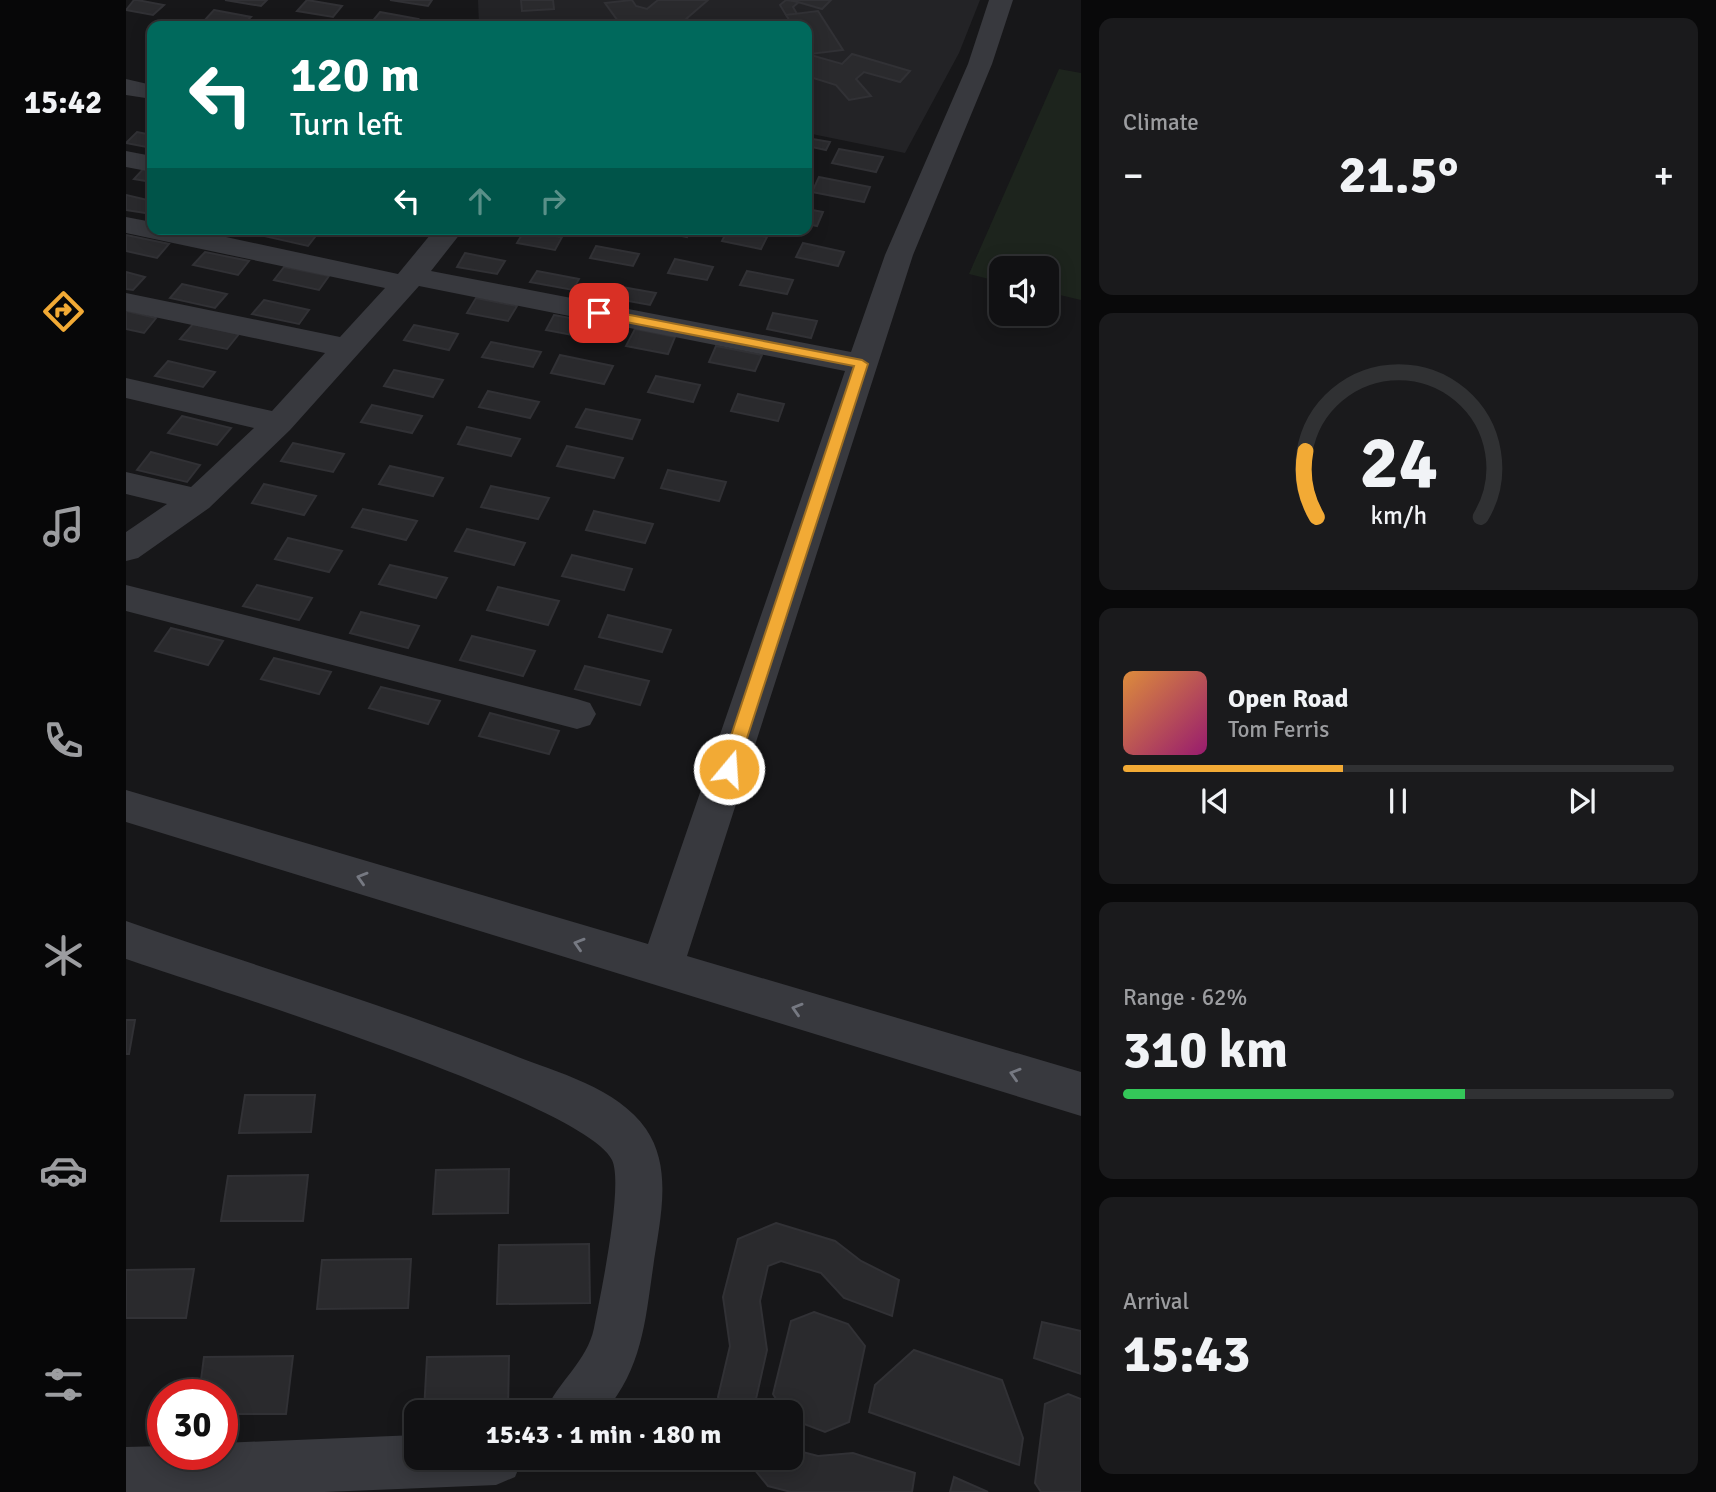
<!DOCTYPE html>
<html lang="en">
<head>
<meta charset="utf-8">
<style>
	:root { --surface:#111113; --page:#1a1a1c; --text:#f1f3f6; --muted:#9c9da0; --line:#303133; --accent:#f2aa35 }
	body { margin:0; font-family:Signika,sans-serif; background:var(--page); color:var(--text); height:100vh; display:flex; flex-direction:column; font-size:26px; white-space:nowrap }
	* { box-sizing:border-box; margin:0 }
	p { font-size:23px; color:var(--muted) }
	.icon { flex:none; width:38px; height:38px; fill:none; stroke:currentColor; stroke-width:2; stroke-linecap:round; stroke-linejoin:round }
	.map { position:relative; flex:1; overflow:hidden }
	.side { display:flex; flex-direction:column; gap:18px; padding:18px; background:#09090a; width:635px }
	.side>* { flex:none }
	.top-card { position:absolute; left:21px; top:21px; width:665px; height:214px; border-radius:14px; box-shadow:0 4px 18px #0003,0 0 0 2px var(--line); background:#00695c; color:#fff; overflow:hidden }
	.fabs { position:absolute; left:863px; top:256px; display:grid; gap:14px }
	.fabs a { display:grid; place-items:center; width:70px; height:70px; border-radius:14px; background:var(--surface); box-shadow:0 4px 18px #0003,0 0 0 2px var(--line); font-size:35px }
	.speed { position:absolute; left:21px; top:1379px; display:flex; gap:14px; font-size:35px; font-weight:700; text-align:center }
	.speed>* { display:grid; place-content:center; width:91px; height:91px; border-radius:50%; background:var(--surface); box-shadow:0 4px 18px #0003,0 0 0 2px var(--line); line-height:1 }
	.speed .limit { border:10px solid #d22; background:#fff; color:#111 }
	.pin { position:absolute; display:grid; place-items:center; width:60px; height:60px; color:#fff; margin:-30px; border-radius:14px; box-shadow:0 4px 10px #0006 }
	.me { position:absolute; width:77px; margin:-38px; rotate:18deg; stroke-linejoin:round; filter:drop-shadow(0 0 5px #0008) }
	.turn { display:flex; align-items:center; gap:24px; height:147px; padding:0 28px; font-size:32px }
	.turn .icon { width:91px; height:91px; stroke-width:2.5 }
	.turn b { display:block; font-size:49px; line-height:60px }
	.lanes { display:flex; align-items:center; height:66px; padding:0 28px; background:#0003; justify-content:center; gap:35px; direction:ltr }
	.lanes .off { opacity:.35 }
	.big { font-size:52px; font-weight:800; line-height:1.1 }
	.side .widget { flex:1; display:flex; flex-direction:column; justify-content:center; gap:10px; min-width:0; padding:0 24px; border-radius:14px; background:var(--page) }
	.side .dial { align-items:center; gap:0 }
	.dial svg { height:182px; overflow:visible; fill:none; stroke:var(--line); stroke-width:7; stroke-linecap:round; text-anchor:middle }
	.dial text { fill:var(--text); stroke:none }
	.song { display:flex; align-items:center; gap:21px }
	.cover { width:84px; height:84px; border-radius:10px; background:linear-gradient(135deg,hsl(30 70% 55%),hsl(320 70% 35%)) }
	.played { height:7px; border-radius:4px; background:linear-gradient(90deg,var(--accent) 40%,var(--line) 40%) }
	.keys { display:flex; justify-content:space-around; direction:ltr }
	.heat { display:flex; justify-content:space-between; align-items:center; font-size:38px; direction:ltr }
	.charge { height:10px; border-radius:5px; background:linear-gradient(90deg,#34c759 62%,var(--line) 0) }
	.trip { position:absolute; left:278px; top:1400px; width:399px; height:70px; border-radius:14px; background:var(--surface); box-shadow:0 4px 18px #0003,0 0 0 2px var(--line); font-weight:800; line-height:70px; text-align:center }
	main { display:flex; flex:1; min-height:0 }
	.dock { display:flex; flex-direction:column; width:126px; justify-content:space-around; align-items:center; background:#070708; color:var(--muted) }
	.dock .icon { width:49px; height:49px }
	.dock .current { color:var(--accent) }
	.dock b { font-size:32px; color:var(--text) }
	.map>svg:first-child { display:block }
	.built { fill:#232326 }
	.green { fill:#1d241d }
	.building { fill:#2a2a2d; stroke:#313135; stroke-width:2 }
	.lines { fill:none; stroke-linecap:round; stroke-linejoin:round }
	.street { fill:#38393e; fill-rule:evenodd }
	.oneway { stroke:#767982 }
	.route { fill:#f2aa35; stroke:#9d6e22; stroke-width:2 }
</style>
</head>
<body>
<main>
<nav class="dock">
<b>15:42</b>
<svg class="icon current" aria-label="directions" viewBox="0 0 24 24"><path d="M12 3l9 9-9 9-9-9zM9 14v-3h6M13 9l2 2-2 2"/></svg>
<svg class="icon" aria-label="music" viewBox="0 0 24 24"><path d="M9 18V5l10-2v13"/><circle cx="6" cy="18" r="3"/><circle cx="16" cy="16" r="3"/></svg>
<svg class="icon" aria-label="phone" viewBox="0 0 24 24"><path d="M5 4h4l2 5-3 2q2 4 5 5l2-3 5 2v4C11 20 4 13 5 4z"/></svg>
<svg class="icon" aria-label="climate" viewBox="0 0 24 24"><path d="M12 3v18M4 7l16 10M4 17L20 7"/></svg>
<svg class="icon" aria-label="car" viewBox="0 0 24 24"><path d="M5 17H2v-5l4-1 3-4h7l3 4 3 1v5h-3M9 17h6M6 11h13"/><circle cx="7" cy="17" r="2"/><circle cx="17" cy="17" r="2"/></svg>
<svg class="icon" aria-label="filters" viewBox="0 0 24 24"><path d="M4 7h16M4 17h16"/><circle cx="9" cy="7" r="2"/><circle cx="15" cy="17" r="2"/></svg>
</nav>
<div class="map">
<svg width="955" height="1492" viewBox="0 0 955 1492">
	<rect width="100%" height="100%" fill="#171719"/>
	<path class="built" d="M352 0H854L833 53 779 153 681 133V26H353Z"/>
	<path class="green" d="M933 69 955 73V300L921 292 920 268H875V282L843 274Z"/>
	<g class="building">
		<path d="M8 0H11L38 5 27 15 0 10Z"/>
		<path d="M99 0H141L135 6Z"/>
		<path d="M181 0 216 6 207 17 171 11Z"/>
		<path d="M264 0H306L302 6Z"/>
		<path d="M395 0H427L428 9 396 11Z"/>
		<path d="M506 0 510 6 521 9 532 0H582L560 19 584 26H511L492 21 479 3Z"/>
		<path d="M660 0 673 2 667 7 671 14 660 15 654 5Z"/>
		<path d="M665 0H705L696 9Z"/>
		<path d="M88 10 125 17 116 26 77 22Z"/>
		<path d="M692 11 717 50 684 54 681 49V26H667L660 15Z"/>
		<path d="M254 12 292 19 286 26 245 23Z"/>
		<path d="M681 54 716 64 726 54 784 71 774 82 738 72 730 79 745 96 723 100 710 85 681 76Z"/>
		<path d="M11 132 26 135V148L0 143Z"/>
		<path d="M681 138 704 142 700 150 681 146Z"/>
		<path d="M713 149 757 157 750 172 706 163Z"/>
		<path d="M19 167 26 168V182L8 179Z"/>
		<path d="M693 177 744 187 738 202 686 192Z"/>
		<path d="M0 195 26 201V214L0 210Z"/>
		<path d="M681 209 697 212 691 226 681 224Z"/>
		<path d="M144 229H176L192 233 182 246 138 236Z"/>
		<path d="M524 229H565L561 237Z"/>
		<path d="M602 229H603L641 237 635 249 596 241Z"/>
		<path d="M398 231 436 237 429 250 391 243Z"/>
		<path d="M0 235 43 244 31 258 0 251Z"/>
		<path d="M677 243 718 252 712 266 670 257Z"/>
		<path d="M470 246 513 254 507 266 464 258Z"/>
		<path d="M79 252 123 261 112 275 67 265Z"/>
		<path d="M339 253 379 261 371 274 331 267Z"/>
		<path d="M549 259 587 267 581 280 542 273Z"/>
		<path d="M158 267 203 276 193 290 148 280Z"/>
		<path d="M411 271 453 279 447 290 404 282Z"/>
		<path d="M621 271 667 280 661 294 614 285Z"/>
		<path d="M0 272 19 277 7 290 0 289Z"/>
		<path d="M56 284 101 294 89 308 44 298Z"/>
		<path d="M485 285 530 293 524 305 480 297Z"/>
		<path d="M350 298 391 306 382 321 341 313Z"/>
		<path d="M138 300 183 310 173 324 126 314Z"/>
		<path d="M0 311 30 318 18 333 0 329Z"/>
		<path d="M647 313 691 321 685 338 641 329Z"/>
		<path d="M428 315 470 323 462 338 420 330Z"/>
		<path d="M67 324 113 334 101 349 54 339Z"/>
		<path d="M288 325 332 334 323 350 278 340Z"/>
		<path d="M509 329 549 337 542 354 500 346Z"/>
		<path d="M365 342 415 352 407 367 356 357Z"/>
		<path d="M590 346 636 355 629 371 583 362Z"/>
		<path d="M434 355 487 366 478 384 425 373Z"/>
		<path d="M42 361 89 372 77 387 29 376Z"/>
		<path d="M268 370 317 380 307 397 258 386Z"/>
		<path d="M530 376 574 385 567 402 522 392Z"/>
		<path d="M362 391 413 402 404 418 353 407Z"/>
		<path d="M612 394 658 404 652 421 605 411Z"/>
		<path d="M246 405 296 416 286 433 235 422Z"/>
		<path d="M460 409 514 420 506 439 450 427Z"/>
		<path d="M56 416 105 428 91 445 42 433Z"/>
		<path d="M341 427 394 439 385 456 332 444Z"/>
		<path d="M167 443 218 454 207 472 155 461Z"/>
		<path d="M441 446 497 458 488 478 431 466Z"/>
		<path d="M25 452 74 465 61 482 11 470Z"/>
		<path d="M264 466 317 478 307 496 253 484Z"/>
		<path d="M542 470 600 482 593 501 535 488Z"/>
		<path d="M138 484 190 496 178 515 126 503Z"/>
		<path d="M365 486 423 498 412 519 355 507Z"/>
		<path d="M237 509 291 521 280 540 226 527Z"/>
		<path d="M468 511 527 524 519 543 460 530Z"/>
		<path d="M341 529 399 543 388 565 329 551Z"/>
		<path d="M162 538 216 551 203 572 149 559Z"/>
		<path d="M446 555 506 569 498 590 436 576Z"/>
		<path d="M264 565 321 578 310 598 253 584Z"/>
		<path d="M131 585 186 598 173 620 117 606Z"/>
		<path d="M372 587 433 601 422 625 361 610Z"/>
		<path d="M235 612 293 626 282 648 224 633Z"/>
		<path d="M482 615 545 630 536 652 473 637Z"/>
		<path d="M45 628 97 641 82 665 29 651Z"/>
		<path d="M346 636 409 651 397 676 334 660Z"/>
		<path d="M148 658 205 672 193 694 135 679Z"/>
		<path d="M459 666 523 681 514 705 449 689Z"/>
		<path d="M255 687 314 701 302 724 243 708Z"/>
		<path d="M364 713 433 731 423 754 353 736Z"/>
		<path d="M0 1020H9L3 1054H0Z"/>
		<path d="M119 1095H189L185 1132 113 1133Z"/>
		<path d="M383 1169 382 1213 307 1214 310 1170Z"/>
		<path d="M182 1175 177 1221H95L102 1176Z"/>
		<path d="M650 1223 709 1241 735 1261 773 1280 766 1316 718 1298 695 1273 655 1261 642 1266 634 1301 641 1350 630 1399 634 1412H596L592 1397 604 1346 597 1297 612 1239Z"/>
		<path d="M463 1244 464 1303 371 1304 373 1245Z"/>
		<path d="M285 1259 282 1308 191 1309 196 1260Z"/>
		<path d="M68 1269 60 1318H0V1270Z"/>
		<path d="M688 1312 722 1324 739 1346 723 1422 699 1432 665 1419V1412H658L647 1394 665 1321Z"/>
		<path d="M916 1322 955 1331V1374L908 1358Z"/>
		<path d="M788 1350 876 1380 897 1438 893 1465 743 1412 749 1385Z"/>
		<path d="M167 1356 160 1414H96V1395H73L78 1357Z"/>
		<path d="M383 1356 382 1409 298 1411 301 1357Z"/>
		<path d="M942 1394 955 1399V1492H915L909 1483 919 1404Z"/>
		<path d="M665 1449 692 1456 727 1453 789 1473 786 1492H665L642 1486 619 1458H665Z"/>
		<path d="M828 1477 862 1492H824Z"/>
	</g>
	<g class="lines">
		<g class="street">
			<path d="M863 0H887L866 64 787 255 561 956 955 1072V1116L0 822V790L522 944 719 371 293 286 164 430 83 508 12 558 0 561V532L41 504 0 494V472L65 487 128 428 0 398V378L146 411 199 353 0 311V293L214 337 259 288 0 233V217L26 222V229H63L272 274 309 229H338L305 271 725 352 759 255 842 64Z"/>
			<path d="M0 79 26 85V99L0 95Z"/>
			<path d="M0 151 26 156V172L0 167Z"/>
			<path d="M0 585 451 699 464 703 470 714 464 725 451 729 0 611Z"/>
			<path d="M0 921C129 966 260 1005 387 1055 430 1072 492 1088 520 1129 548 1170 533 1223 527 1268 519 1323 516 1367 479 1412H419C432 1381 461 1362 468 1328 474 1297 498 1185 486 1160 459 1103 77 986 0 959Z"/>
			<path d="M290 1435V1458H397L389 1477 370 1485 199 1492H0V1447L37 1446V1454H96V1443Z"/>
		</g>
	</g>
	<defs><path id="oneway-chevron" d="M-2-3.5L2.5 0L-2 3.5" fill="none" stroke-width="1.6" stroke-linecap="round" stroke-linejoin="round" transform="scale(1.75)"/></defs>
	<g class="oneway">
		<use href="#oneway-chevron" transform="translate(236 878) rotate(-163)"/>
		<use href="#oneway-chevron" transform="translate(453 944) rotate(-163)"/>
		<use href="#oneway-chevron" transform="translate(671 1009) rotate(-163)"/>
		<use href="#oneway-chevron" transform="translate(889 1074) rotate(-163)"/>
	</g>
	<path class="route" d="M473 309 736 360 742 364 611 769 603 776 594 769 728 366 469 316 467 313Z"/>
</svg>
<div class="fabs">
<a><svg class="icon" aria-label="sound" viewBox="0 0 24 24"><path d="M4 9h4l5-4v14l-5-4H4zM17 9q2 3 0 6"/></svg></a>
</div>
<div class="speed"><div class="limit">30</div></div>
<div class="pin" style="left:473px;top:313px;background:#d93025"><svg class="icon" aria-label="arrive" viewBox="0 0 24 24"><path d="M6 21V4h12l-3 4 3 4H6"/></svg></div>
<svg class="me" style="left:603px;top:769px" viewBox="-20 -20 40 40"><circle r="17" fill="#f2aa35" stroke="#fff" stroke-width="3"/><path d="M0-11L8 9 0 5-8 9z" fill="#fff"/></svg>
<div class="trip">15:43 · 1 min · 180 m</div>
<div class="top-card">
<div class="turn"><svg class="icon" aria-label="left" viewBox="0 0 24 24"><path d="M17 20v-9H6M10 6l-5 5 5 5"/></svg><div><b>120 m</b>Turn left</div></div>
<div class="lanes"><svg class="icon" aria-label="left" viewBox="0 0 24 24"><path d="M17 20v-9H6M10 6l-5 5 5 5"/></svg><svg class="icon off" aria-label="ahead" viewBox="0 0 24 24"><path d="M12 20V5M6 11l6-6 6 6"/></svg><svg class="icon off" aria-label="right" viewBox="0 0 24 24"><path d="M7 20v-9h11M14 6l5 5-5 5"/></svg></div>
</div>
</div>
<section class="side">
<div class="widget"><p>Climate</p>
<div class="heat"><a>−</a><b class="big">21.5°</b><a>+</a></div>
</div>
<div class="widget dial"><svg viewBox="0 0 100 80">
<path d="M14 69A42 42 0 1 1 86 69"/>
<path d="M14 69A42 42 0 0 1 9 40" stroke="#f2aa35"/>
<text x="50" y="56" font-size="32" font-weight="700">24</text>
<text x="50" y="72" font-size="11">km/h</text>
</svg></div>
<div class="widget">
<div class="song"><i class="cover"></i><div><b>Open Road</b><p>Tom Ferris</p></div></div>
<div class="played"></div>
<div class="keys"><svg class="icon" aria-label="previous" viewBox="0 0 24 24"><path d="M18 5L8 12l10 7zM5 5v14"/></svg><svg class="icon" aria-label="pause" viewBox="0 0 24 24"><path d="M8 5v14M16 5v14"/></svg><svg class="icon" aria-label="next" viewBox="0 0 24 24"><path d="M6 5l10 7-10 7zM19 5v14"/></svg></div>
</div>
<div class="widget"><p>Range · 62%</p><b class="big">310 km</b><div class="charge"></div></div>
<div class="widget"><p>Arrival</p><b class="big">15:43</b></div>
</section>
</main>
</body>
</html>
